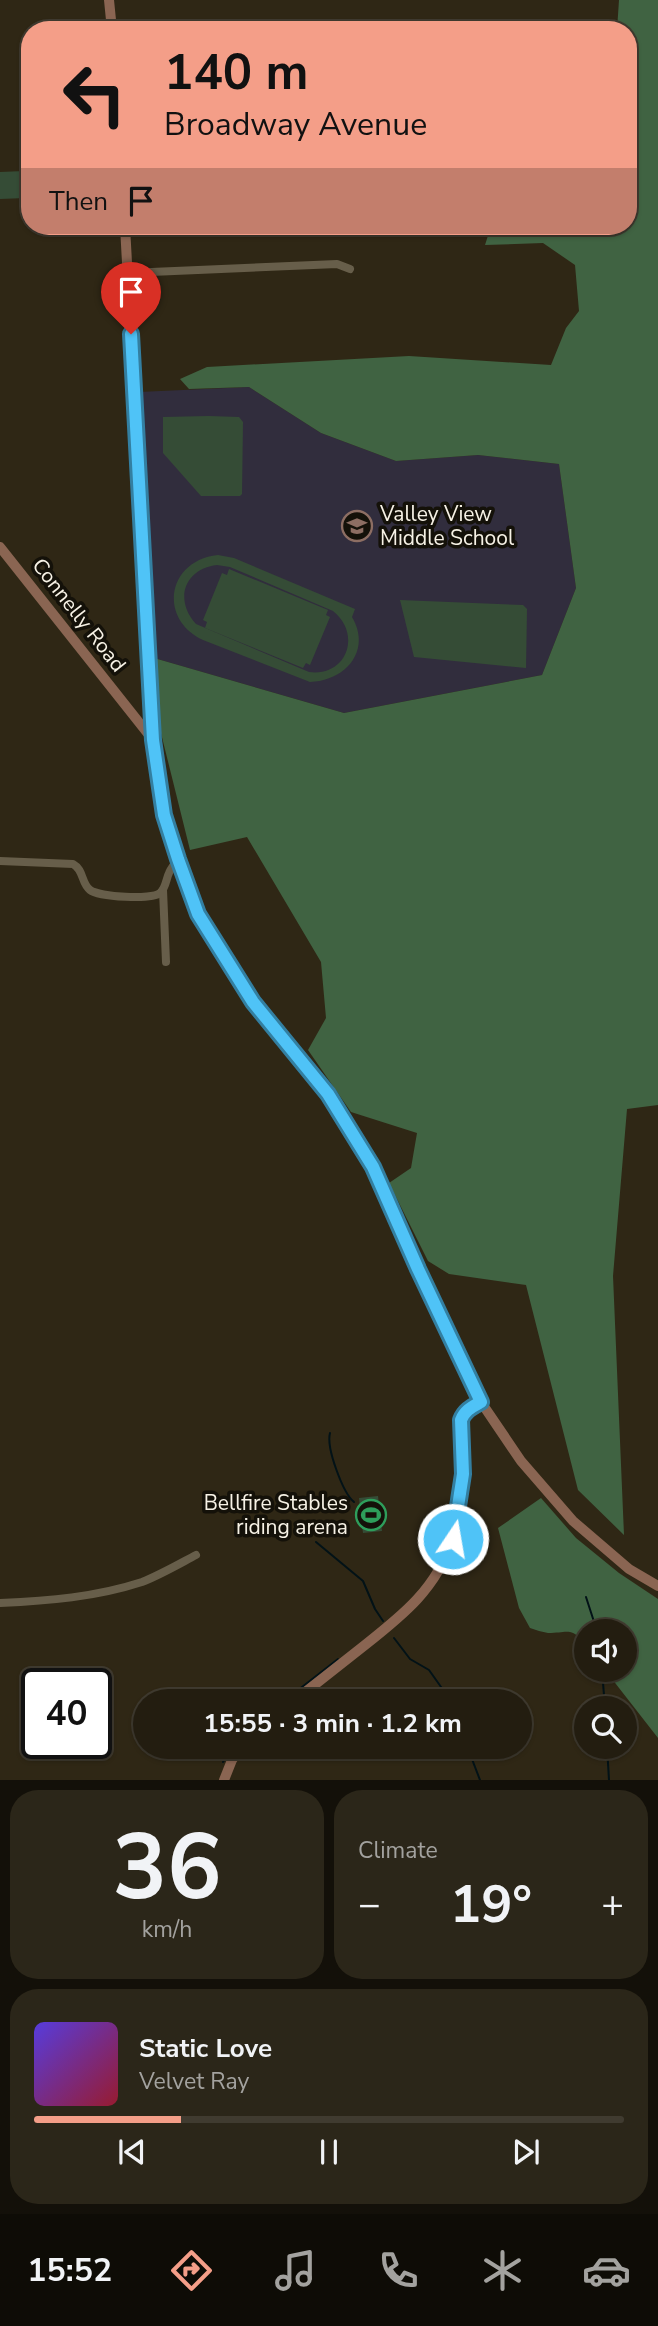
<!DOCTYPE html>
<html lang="en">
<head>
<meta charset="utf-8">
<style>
	:root { --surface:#231d10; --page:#2b2619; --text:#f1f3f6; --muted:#a3a29f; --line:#403b30; --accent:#f49e88 }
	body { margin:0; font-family:"Nunito Sans",sans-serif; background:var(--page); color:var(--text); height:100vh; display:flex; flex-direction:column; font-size:26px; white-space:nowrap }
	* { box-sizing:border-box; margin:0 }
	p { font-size:23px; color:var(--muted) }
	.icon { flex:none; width:38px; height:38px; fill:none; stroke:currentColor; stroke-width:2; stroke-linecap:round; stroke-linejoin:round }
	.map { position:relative; height:1780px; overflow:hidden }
	.panel { display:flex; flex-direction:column; gap:10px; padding:10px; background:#131009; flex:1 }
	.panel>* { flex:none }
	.hud { position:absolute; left:21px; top:21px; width:616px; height:214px; border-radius:28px; box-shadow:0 2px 5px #0004,0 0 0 2px var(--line); background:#f49e88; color:#111; overflow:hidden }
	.controls { position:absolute; left:574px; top:1619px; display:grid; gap:14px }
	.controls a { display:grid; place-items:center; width:63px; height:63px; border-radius:50%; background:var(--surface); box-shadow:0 2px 5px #0004,0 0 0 2px var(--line); font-size:35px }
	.speed { position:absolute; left:21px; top:1668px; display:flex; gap:14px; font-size:35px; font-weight:700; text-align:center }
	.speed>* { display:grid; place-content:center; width:91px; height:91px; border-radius:50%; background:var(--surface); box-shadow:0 2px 5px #0004,0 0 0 2px var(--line); line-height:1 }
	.speed .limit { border:4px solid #111; border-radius:10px; background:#fff; color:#111 }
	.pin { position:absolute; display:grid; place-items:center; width:60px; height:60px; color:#fff; margin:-72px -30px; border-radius:50% 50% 50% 0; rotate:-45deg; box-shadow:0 0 7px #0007 }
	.pin .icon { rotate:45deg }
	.me { position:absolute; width:77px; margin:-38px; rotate:12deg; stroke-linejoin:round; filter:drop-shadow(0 0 5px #0008) }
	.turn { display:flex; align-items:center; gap:24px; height:147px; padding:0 28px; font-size:32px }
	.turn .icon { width:91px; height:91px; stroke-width:2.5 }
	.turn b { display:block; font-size:49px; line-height:60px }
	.then { display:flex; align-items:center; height:66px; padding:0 28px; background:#0003; gap:14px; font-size:26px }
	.big { font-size:52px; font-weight:700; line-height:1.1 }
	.panel .card { flex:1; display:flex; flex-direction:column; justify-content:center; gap:10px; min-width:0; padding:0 24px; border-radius:28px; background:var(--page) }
	.panel .dial { align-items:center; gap:0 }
	.dial b { font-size:91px; line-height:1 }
	.song { display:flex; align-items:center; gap:21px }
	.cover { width:84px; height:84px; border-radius:10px; background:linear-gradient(135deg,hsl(250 70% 55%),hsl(350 70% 35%)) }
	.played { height:7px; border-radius:4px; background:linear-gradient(90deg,var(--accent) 25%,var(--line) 25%) }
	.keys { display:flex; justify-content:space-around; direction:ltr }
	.heat { display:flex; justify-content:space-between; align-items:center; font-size:38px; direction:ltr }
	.panel .tiles { flex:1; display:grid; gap:10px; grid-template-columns:1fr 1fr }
	.card:last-child { grid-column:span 2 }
	.trip { position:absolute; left:133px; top:1689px; width:399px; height:70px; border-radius:35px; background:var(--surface); box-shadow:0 2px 5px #0004,0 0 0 2px var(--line); font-weight:700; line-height:70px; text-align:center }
	.dock { display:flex; height:112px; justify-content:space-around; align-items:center; background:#0e0c06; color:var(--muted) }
	.dock .icon { width:49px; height:49px }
	.dock .on { color:var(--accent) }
	.dock b { font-size:32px; color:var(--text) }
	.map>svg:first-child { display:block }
	.industrial { fill:#312d3d }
	.green { fill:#354c36; fill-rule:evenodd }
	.forest { fill:#406342 }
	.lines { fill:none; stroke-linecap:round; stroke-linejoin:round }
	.stream { stroke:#021217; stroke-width:2 }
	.street { stroke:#675e4a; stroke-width:8 }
	.secondary { stroke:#8a6552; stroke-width:10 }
	.route-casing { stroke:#337fa1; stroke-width:18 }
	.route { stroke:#4fc3f7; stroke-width:12 }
	.labels { text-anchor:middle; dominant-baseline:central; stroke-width:7; stroke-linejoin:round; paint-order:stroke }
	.poi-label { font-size:21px; fill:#f7f2e6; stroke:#141109; text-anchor:start }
	.street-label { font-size:21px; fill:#f7f2e6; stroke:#141109 }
</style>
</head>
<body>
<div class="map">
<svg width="658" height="1780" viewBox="0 0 658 1780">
	<rect width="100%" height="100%" fill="#2f2715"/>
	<path class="industrial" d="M249 387 321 433 396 461 478 455 559 464 576 588 542 675 344 713 154 658 139 392Z"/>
	<g class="green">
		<path d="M24 171 26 198 0 199V172Z"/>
		<path d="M209 416 239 417 243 422 242 494 240 496H201L163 453V417Z"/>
		<path d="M218 555 234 558 355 609 352 617C372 651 345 681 310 682L203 640C157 618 168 560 218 555ZM217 565 230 567 333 611C362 634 347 677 309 672L196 624C174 600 184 569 217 565Z"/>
		<path d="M229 569 328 610 326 615 330 617 310 665 306 663 303 668 205 628 207 622 203 620 222 573 227 575Z"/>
		<path d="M400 600 523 605 527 609 526 668 414 657Z"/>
		<path d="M378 1496 382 1531 363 1533 359 1498Z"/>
	</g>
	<g class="forest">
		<path d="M619 0H658V1105L627 1109 613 1276 624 1535 578 1490 526 1285 449 1274 428 1261 389 1183 411 1168 417 1133 351 1112 308 1050 326 1018 321 962 247 837 190 850 151 693 154 658 344 713 542 675 576 588 559 464 478 455 396 461 321 433 249 387 189 389 180 379 207 367 409 356 551 365 566 328 579 311 575 265 543 243 485 245 491 226H628V30H617Z"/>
		<path d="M541 1498 576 1538 619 1573 658 1599V1738L605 1670H625V1631H586V1645C571 1626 568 1633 548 1633 542 1632 536 1630 530 1628L519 1608 498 1528Z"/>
	</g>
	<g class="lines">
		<g class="stream">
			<path d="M330 1433C326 1448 343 1493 354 1502"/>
			<path d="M316 1542 363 1581 375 1609 383 1621"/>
			<path d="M586 1597 597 1631"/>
			<path d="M394 1638 410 1659 429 1670 451 1701"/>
			<path d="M602 1670 605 1708"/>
			<path d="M248 1701 284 1695 287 1698"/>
			<path d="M284 1701 338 1659"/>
			<path d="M467 1746 480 1780"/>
			<path d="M607 1746 609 1780"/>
			<path d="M223 1762 234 1746"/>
		</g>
		<g class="street">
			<path d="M128 273 337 264 350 269"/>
			<path d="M0 861 73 864C84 870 81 883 90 890 99 897 152 900 160 893 166 888 166 879 169 873 171 868 175 863 179 859"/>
			<path d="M163 890 166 962"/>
			<path d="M0 1603C48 1601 96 1597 142 1582 160 1575 179 1564 196 1555"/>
		</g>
		<g class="secondary">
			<path d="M109 0 112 30"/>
			<path d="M125 226 153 740 164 815 199 913 253 1002 328 1094 373 1167 418 1269 481 1402 521 1461 573 1521 629 1569 658 1586"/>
			<path d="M0 547 153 740"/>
			<path d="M294 1701C318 1682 342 1663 365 1645 403 1615 437 1588 452 1540 460 1513 464 1484 464 1456 464 1444 459 1430 462 1419 464 1410 474 1406 481 1402"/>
			<path d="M224 1780 232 1760 241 1746"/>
		</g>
	</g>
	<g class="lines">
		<g class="route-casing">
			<path id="route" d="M131 334 153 740 164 815 178 859 198 914 253 1002 328 1094 373 1167 418 1269 481 1402C472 1407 465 1410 461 1420L463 1474 453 1539"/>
		</g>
		<use href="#route" class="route"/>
	</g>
	<defs>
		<g id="school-ring" transform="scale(1.575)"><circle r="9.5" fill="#141109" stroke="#8d6e63" stroke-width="1.5"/><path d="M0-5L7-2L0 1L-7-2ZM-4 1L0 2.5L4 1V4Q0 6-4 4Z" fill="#8d6e63"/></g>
		<g id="stadium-ring" transform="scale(1.575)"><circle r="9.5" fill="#141109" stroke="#2e9e5b" stroke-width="1.5"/><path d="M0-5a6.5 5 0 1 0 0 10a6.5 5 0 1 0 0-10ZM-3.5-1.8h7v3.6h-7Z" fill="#2e9e5b"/></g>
	</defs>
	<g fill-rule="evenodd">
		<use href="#school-ring" x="357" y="526"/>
		<use href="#stadium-ring" x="371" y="1515"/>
	</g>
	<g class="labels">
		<g class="poi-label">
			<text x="380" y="514">Valley View<tspan x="380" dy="24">Middle School</tspan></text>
			<text x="348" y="1503" text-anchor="end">Bellfire Stables<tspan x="348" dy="24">riding arena</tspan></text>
		</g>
		<g class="street-label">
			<text transform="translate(79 615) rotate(52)">Connelly Road</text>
		</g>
	</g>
</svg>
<div class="controls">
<a><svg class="icon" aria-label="sound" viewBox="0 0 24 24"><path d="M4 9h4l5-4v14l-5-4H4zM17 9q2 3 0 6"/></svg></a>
<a><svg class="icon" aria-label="search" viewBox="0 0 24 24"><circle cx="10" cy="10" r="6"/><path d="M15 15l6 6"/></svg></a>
</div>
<div class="speed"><div class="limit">40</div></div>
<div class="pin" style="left:131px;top:334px;background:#d93025"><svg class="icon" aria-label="arrive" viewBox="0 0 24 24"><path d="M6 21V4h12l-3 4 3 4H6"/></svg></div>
<svg class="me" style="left:453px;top:1539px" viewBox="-20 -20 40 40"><circle r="17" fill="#4fc3f7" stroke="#fff" stroke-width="3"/><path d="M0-11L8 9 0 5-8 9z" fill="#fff"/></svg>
<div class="trip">15:55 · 3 min · 1.2 km</div>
<div class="hud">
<div class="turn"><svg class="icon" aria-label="left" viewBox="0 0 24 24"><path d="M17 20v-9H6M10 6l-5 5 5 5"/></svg><div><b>140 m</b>Broadway Avenue</div></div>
<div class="then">Then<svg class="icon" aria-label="arrive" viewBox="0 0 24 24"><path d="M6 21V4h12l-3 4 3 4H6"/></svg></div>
</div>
</div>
<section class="panel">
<div class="tiles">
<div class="card dial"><b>36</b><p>km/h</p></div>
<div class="card"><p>Climate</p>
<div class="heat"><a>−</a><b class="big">19°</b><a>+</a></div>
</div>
<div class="card">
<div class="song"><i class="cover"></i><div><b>Static Love</b><p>Velvet Ray</p></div></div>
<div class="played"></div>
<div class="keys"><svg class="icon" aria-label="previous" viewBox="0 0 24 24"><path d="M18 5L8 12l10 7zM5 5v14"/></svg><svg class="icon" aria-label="pause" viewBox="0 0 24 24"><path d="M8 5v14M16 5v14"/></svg><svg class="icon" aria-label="next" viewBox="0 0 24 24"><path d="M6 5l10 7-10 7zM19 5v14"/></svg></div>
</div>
</div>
</section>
<nav class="dock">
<b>15:52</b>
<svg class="icon on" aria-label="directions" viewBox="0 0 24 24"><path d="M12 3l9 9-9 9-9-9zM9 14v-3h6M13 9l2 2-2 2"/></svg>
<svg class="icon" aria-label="music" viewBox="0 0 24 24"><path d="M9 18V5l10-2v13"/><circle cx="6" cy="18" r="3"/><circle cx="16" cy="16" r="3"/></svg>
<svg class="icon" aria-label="phone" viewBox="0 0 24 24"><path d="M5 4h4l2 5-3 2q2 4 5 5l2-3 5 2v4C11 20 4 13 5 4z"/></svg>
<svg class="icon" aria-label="climate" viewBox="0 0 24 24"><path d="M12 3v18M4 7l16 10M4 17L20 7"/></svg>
<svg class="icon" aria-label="car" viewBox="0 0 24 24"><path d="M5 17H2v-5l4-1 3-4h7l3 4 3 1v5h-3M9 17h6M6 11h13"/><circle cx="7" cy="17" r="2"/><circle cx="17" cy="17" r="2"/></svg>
</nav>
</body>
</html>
